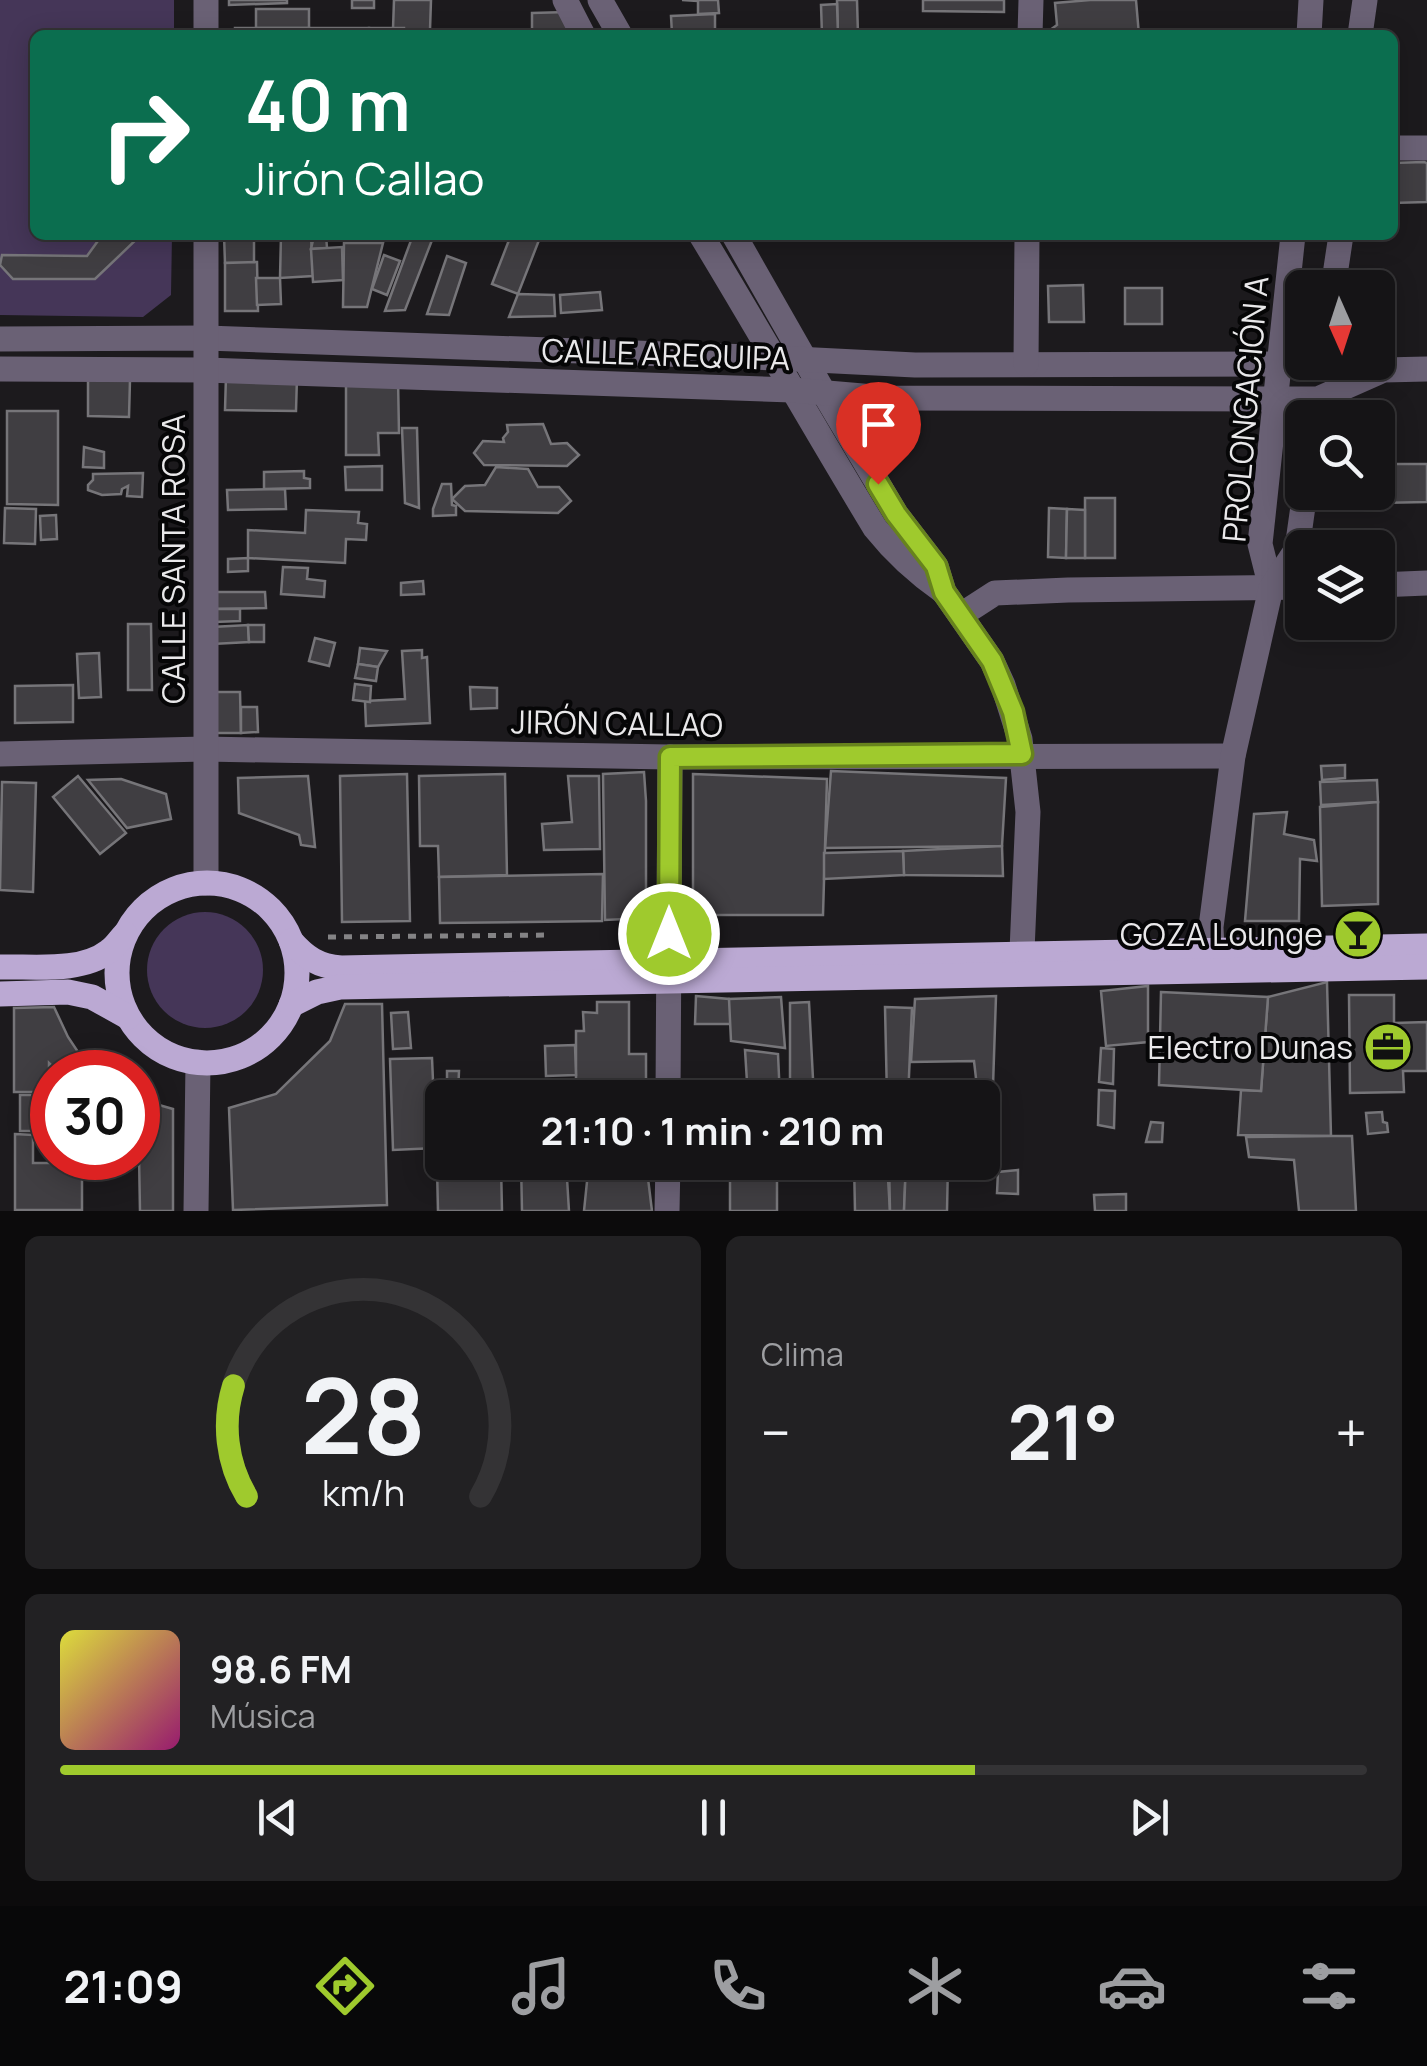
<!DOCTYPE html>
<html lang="es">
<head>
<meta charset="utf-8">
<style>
	:root { --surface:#151416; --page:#222123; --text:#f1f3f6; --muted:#9d9ea1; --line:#343335; --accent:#9fca2d }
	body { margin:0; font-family:Manrope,sans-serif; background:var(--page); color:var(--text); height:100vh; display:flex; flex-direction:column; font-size:38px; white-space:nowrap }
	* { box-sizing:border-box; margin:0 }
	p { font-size:32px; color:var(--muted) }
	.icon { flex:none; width:55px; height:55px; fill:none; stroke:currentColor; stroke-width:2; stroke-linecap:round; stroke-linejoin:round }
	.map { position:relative; height:1211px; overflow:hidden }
	.panel { display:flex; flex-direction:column; gap:25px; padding:25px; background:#0c0b0c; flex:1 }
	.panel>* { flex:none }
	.hud { position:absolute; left:30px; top:30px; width:1368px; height:210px; border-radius:15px; box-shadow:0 5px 25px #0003,0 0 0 2px var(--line); background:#0b6e4f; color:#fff; overflow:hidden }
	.needle { width:65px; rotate:177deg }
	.controls { position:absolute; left:1285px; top:270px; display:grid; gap:20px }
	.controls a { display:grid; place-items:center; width:110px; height:110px; border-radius:15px; background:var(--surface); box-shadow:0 5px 25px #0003,0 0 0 2px var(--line); font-size:50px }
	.speed { position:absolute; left:30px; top:1050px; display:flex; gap:20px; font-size:50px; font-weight:700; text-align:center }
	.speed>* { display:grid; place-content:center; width:130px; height:130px; border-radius:50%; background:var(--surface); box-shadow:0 5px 25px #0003,0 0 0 2px var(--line); line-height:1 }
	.speed .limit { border:15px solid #d22; background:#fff; color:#111 }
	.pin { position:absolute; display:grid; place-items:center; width:85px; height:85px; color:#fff; margin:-102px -42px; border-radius:50% 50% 50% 0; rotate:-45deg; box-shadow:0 0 10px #0007 }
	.pin .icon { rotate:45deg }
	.me { position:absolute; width:110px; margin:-55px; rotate:0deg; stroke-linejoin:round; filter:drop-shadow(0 0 8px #0008) }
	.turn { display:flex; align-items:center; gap:35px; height:210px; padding:0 50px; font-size:45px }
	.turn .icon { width:130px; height:130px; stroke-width:2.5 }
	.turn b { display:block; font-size:70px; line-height:85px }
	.big { font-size:75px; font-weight:700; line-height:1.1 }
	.panel .tile { flex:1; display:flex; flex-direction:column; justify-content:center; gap:15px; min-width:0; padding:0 35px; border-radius:15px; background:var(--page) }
	.panel .dial { align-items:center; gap:0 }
	.dial svg { height:260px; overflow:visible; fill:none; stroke:var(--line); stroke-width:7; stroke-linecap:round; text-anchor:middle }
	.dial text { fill:var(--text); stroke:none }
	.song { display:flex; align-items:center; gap:30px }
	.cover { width:120px; height:120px; border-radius:15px; background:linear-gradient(135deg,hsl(60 70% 55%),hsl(320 70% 35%)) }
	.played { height:10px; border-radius:5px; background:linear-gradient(90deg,var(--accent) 70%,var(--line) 70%) }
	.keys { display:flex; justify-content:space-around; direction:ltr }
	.heat { display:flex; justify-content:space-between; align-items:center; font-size:55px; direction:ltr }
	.panel .tiles { flex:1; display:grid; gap:25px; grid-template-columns:1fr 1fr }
	.tile:last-child { grid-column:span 2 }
	.trip { position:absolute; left:425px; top:1080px; width:575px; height:100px; border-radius:15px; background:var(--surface); box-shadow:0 5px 25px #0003,0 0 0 2px var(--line); font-weight:700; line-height:100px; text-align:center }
	.tab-bar { display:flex; height:160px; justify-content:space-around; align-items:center; background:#080809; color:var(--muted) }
	.tab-bar .icon { width:70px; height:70px }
	.tab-bar .active { color:var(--accent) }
	.tab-bar b { font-size:45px; color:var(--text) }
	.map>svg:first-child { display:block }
	.green { fill:#453658 }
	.building { fill:#403e42; stroke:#767579; stroke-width:2.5 }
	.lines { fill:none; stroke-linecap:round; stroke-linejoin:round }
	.path { stroke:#848385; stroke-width:5; stroke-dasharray:8 8; stroke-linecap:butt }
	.minor { stroke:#6a6175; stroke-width:25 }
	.major { stroke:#bba9d3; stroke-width:25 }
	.route-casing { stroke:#67831d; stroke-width:25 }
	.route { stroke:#9fca2d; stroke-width:18 }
	.labels { text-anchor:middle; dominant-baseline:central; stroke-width:8; stroke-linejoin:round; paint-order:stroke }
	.street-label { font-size:32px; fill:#e9e8ea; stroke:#060607 }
	.poi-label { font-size:32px; fill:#e9e8ea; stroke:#060607; text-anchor:end }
</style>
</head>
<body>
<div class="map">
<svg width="1427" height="1211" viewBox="0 0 1427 1211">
	<rect width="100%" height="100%" fill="#1c1a1d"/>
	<g class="green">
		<path d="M0 0H174V35H35V235H172L171 295 143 317 0 315Z"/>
		<circle cx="205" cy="970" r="58"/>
	</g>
	<g class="building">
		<path d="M229 0H287V3L229 5Z"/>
		<rect x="352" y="0" width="22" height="8"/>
		<path d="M394 0H431L430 30 393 29Z"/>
		<path d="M682 0H718L719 13 698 14V1Z"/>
		<path d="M837 0H857L858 35H838Z"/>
		<path d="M923 0H1004V12L923 11Z"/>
		<path d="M1090 0H1136L1139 35H1051L1050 30 1057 25 1055 3Z"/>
		<path d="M837 4 838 35H822L821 5Z"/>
		<rect x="256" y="9" width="53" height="19"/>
		<path d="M567 12 568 35H532V13Z"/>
		<path d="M715 14V32L672 34 671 16Z"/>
		<rect x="235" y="28" width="74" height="7"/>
		<rect x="309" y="28" width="60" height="7"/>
		<rect x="369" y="28" width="35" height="7"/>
		<path d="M1424 162 1427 163V202L1392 203V163Z"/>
		<path d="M100 235H141L95 279H13L0 265 2 255 87 256 100 238Z"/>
		<path d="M224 235H254V263H225Z"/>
		<path d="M281 235H311L313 276 280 278Z"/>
		<path d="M326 235 327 248 311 249 314 236Z"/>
		<path d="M413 235H434L405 310 385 311Z"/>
		<path d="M511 235H541L518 294 492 284Z"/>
		<path d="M344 243H383L367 307H343Z"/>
		<path d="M342 247 343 280 313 282 311 249Z"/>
		<path d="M384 255 400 261 387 295 372 289Z"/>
		<path d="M447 256 466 263 449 315 427 314Z"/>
		<path d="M257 262 258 311H225V263Z"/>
		<path d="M256 278H280L281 304 257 305Z"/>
		<path d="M1083 285 1084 322H1049L1048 286Z"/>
		<rect x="1125" y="288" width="37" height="36"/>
		<path d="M600 292 602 310 561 313 560 295Z"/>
		<path d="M518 294 554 295 555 316 509 317Z"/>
		<path d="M226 376 297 377 296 411 225 410Z"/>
		<path d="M398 378 399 433H378L379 455H346V379Z"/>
		<path d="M88 379 130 380 129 417 88 416Z"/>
		<path d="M7 411H58V505L7 504Z"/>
		<path d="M543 424 551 444 567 443 579 455 567 466 484 465 474 453 483 441 504 442 503 438 508 432 507 425Z"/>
		<path d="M402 428H417L419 508 405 503Z"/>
		<path d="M84 447 104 452V468L83 467Z"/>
		<path d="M1378 464H1427V502L1377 503Z"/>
		<path d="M382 466V490H346L345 467Z"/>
		<path d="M496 467 528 469 538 487H559L571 501 558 513 465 511 452 499 465 486 485 485Z"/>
		<path d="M304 471V478L310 479V488L264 489V472Z"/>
		<path d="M143 473 142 497 127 496 128 486 122 489 121 494 102 495 88 490V485L93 480V474Z"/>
		<path d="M442 484H451L452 505 456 506V515L433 516V509Z"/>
		<path d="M285 489 286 509 228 510 227 490Z"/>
		<rect x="1085" y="498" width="30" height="60"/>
		<path d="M5 508 36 509 35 544 4 543Z"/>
		<path d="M1049 508 1067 509 1066 558 1048 557Z"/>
		<path d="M1067 509 1085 510V558H1066Z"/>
		<path d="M306 510 359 512 358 523 367 524 366 540 346 539 345 563 248 558V530L305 533Z"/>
		<path d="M56 515 57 539 41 540 40 516Z"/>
		<path d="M248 558V571L228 572V559Z"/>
		<path d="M283 567 308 568 307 579 325 581 324 597 281 594Z"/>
		<path d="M423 581 424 594 401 595V583Z"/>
		<path d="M209 592H265L266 608 209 609Z"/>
		<path d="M213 609H240V621L214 622Z"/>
		<path d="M128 624H151L152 690H128Z"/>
		<path d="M248 625 249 642 213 644 212 627Z"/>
		<path d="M248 625H264V642H249Z"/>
		<path d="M315 638 335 643 329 666 309 661Z"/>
		<path d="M360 648 387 651 378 667 358 664Z"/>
		<path d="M422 650V658L427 657 430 723 366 726 365 701 405 699 402 651Z"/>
		<path d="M99 653 101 697 79 698 77 654Z"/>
		<path d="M358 664 378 667 376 681 355 678Z"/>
		<path d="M355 684 371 686 370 702 353 700Z"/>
		<path d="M73 685V722L15 723V686Z"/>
		<path d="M470 687 497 688V708L471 709Z"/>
		<path d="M214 692H240L241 733H215Z"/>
		<path d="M241 707H257L258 732 241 733Z"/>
		<path d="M1345 765V778L1322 780 1321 766Z"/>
		<path d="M831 771 1006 778 1002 846 825 848Z"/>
		<path d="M644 772 646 801V918L605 920 603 774Z"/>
		<path d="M407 774 410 921 342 922 340 776Z"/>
		<path d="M505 774 507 875 439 877 438 846H420L419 776Z"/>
		<path d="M693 774 827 779 823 915H693Z"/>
		<path d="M78 776 126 833 100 854 53 797Z"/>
		<path d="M308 776 315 847 301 845 299 835 239 813 238 778Z"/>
		<path d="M568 776H599L600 849 544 850 542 824 572 822Z"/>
		<path d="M121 779 166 794 171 819 127 828 88 780Z"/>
		<path d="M1377 780 1378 802 1321 805 1320 782Z"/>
		<path d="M2 782 36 783 33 892 0 890Z"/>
		<path d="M1378 802V904L1322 906 1320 807Z"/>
		<path d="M1287 812 1284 834 1314 840 1317 861 1300 859 1299 921H1245L1254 814Z"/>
		<path d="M1002 846 1003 876 904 875 903 851Z"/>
		<path d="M903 851 904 875 824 879V853Z"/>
		<path d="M603 874 602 921 440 923 439 877Z"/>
		<path d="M1327 982 1331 1136 1238 1135 1241 1090 1261 1091 1268 997Z"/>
		<path d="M1148 986V1042L1106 1046 1101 991Z"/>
		<path d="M1161 992 1268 997 1261 1091 1159 1085Z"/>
		<path d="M1349 995H1394V1023L1427 1022V1071H1403L1404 1092 1350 1093Z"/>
		<path d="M696 996 729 999 733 1024H695Z"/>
		<path d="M996 996 993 1086 977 1087 974 1061 911 1062 915 999Z"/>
		<path d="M781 997 785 1048 731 1041 729 999Z"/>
		<path d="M597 1002H629V1054H646V1098H576V1031H584L583 1012 597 1013Z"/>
		<path d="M809 1002 814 1098H790V1003Z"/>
		<path d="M345 1004H382L387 1205 233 1210 229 1108 276 1094 330 1041Z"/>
		<path d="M54 1007 68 1037 80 1055 96 1072H58L49 1063V1092H14V1008Z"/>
		<path d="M885 1007 912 1008 908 1098H887Z"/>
		<path d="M408 1012 411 1048 393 1049 391 1013Z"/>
		<path d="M575 1045 576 1075 546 1076 545 1046Z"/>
		<path d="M1101 1048 1114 1049 1113 1084 1099 1082Z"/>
		<path d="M745 1050 778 1054 780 1098H748Z"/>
		<path d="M432 1058 436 1148 393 1150 390 1059Z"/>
		<path d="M447 1071H459L458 1095H465V1098H442L441 1109 442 1101H434V1087H447Z"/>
		<path d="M1099 1090 1115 1091 1114 1128 1098 1125Z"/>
		<rect x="20" y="1095" width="19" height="36"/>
		<path d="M138 1099 173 1109V1211H140Z"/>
		<path d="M1382 1112 1383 1122 1387 1123 1388 1132 1368 1134 1366 1113Z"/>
		<path d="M1151 1122 1163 1123 1162 1142H1146Z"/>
		<path d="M15 1134 33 1135V1163H82V1210H15Z"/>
		<path d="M1331 1136H1352L1356 1211H1299L1294 1160 1249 1157 1246 1137Z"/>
		<path d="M521 1162H566L569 1211H522Z"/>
		<path d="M589 1162H646L652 1211H584Z"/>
		<path d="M730 1162H759V1173L777 1174V1211H730Z"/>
		<path d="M854 1162H887L890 1211H855Z"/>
		<path d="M889 1162H906L904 1211H890Z"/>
		<path d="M906 1162H948L947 1211H904Z"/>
		<path d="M501 1165 502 1211H438L437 1167Z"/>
		<path d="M1018 1170V1194L997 1193 998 1172Z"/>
		<path d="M1126 1194V1211H1095L1094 1195Z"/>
	</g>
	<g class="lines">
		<path class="path" d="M328 937 552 935"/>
		<g class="minor">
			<path d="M206 0V35"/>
			<path d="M565 0 583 35"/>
			<path d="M600 0 620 35"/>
			<path d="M1030 35 1031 0"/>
			<path d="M1309 35 1311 0"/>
			<path d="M1360 35 1365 0"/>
			<path d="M1392 148H1427"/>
			<path d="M701 235C760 332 816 431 875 528 895 553 918 574 944 592"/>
			<path d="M734 235 824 393 896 514 936 566 944 592 992 661 1003 685 1020 739 1028 812 1021 974"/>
			<path d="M1333 288 1341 235"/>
			<path d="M0 339 206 338 776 358 915 365 1321 364 1383 370 1427 369"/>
			<path d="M1026 364 1027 235"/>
			<path d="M0 369 206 370 792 390 886 398 1318 399 1379 372"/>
			<path d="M1378 585 1427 583"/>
			<path d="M1271 588 1260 544 1293 235"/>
			<path d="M961 615 995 593 1068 590 1302 587"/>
			<path d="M0 754 204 749 670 757 1233 756"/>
			<path d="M206 883V235"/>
			<path d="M1212 950 1211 927 1233 756 1271 588 1297 549 1305 492"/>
			<path d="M668 1098 670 757"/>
			<path d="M196 1211 198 1062"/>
			<path d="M667 1211 668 1162"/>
		</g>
		<g class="major">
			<circle cx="207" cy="973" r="90"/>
			<path d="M291 941C306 958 318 966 341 968L1427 946"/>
			<path d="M0 967C33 966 81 973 109 951 115 947 120 939 125 934"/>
			<path d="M0 994 68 992 92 997 128 1017"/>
			<path d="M291 1005 317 992 340 987 1427 967"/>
		</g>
	</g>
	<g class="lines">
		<g class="route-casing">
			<path id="route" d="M669 934 670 757 1022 754 1013 712 992 661 944 592 936 566 896 514 878 484"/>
		</g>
		<use href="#route" class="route"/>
	</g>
	<defs>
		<g id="bar-disc" transform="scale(2.5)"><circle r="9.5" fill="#9fca2d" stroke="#060607"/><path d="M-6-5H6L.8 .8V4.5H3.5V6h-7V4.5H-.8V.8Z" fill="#111"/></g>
		<g id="office-disc" transform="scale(2.5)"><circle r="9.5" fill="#9fca2d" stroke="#060607"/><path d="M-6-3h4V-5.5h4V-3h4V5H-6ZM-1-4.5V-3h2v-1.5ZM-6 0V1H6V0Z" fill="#111"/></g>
	</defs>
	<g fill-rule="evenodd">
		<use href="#bar-disc" x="1358" y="934"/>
		<use href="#office-disc" x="1388" y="1047"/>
	</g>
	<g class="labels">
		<g class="street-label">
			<text transform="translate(666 354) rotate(2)">CALLE AREQUIPA</text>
			<text transform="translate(1245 409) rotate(-85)">PROLONGACIÓN A</text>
			<text transform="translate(173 559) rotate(-90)">CALLE SANTA ROSA</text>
			<text transform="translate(617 723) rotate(1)">JIRÓN CALLAO</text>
		</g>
		<g class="poi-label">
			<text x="1323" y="934">GOZA Lounge</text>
			<text x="1353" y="1047">Electro Dunas</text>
		</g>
	</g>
</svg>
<div class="controls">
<a><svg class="needle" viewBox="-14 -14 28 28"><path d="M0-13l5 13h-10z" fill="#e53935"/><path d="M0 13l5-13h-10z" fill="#9d9ea1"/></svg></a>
<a><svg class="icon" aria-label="search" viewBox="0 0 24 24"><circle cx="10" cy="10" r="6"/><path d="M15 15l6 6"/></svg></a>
<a><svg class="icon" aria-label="layers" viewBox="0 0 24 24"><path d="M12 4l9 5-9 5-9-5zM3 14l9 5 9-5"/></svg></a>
</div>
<div class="speed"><div class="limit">30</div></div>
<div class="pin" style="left:878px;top:484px;background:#d93025"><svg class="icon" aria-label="arrive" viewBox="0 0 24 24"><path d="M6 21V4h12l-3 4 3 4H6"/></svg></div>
<svg class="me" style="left:669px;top:934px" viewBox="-20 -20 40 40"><circle r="17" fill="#9fca2d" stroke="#fff" stroke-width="3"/><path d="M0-11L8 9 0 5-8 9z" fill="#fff"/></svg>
<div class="trip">21:10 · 1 min · 210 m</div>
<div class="hud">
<div class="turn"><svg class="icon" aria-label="right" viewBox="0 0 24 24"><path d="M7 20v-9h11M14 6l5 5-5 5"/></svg><div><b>40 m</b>Jirón Callao</div></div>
</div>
</div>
<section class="panel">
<div class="tiles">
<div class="tile dial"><svg viewBox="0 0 100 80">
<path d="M14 69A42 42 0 1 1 86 69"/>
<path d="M14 69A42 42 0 0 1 10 35" stroke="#9fca2d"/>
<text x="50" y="56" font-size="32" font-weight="700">28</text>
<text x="50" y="72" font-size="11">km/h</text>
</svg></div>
<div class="tile"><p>Clima</p>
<div class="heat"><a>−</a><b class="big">21°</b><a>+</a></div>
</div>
<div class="tile">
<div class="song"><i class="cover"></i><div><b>98.6 FM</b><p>Música</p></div></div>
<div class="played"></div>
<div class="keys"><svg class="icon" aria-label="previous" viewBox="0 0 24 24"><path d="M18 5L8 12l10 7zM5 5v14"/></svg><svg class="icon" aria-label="pause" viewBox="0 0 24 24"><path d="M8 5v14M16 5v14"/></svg><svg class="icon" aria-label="next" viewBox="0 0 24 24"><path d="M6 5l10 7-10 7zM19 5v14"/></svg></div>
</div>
</div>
</section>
<nav class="tab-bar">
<b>21:09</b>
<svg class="icon active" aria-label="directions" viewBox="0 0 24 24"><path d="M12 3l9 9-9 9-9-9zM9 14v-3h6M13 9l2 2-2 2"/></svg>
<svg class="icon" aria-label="music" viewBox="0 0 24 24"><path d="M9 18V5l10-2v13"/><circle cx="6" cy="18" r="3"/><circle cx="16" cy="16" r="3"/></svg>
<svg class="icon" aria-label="phone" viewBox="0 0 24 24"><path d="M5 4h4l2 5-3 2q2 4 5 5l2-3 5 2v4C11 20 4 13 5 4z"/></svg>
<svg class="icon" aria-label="climate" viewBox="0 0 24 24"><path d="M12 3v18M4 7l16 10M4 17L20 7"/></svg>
<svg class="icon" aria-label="car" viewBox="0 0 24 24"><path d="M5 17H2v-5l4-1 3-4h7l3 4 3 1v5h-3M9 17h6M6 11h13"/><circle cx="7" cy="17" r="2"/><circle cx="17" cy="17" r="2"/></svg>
<svg class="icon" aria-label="filters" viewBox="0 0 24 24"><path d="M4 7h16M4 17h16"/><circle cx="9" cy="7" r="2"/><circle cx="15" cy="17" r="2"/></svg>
</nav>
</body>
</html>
